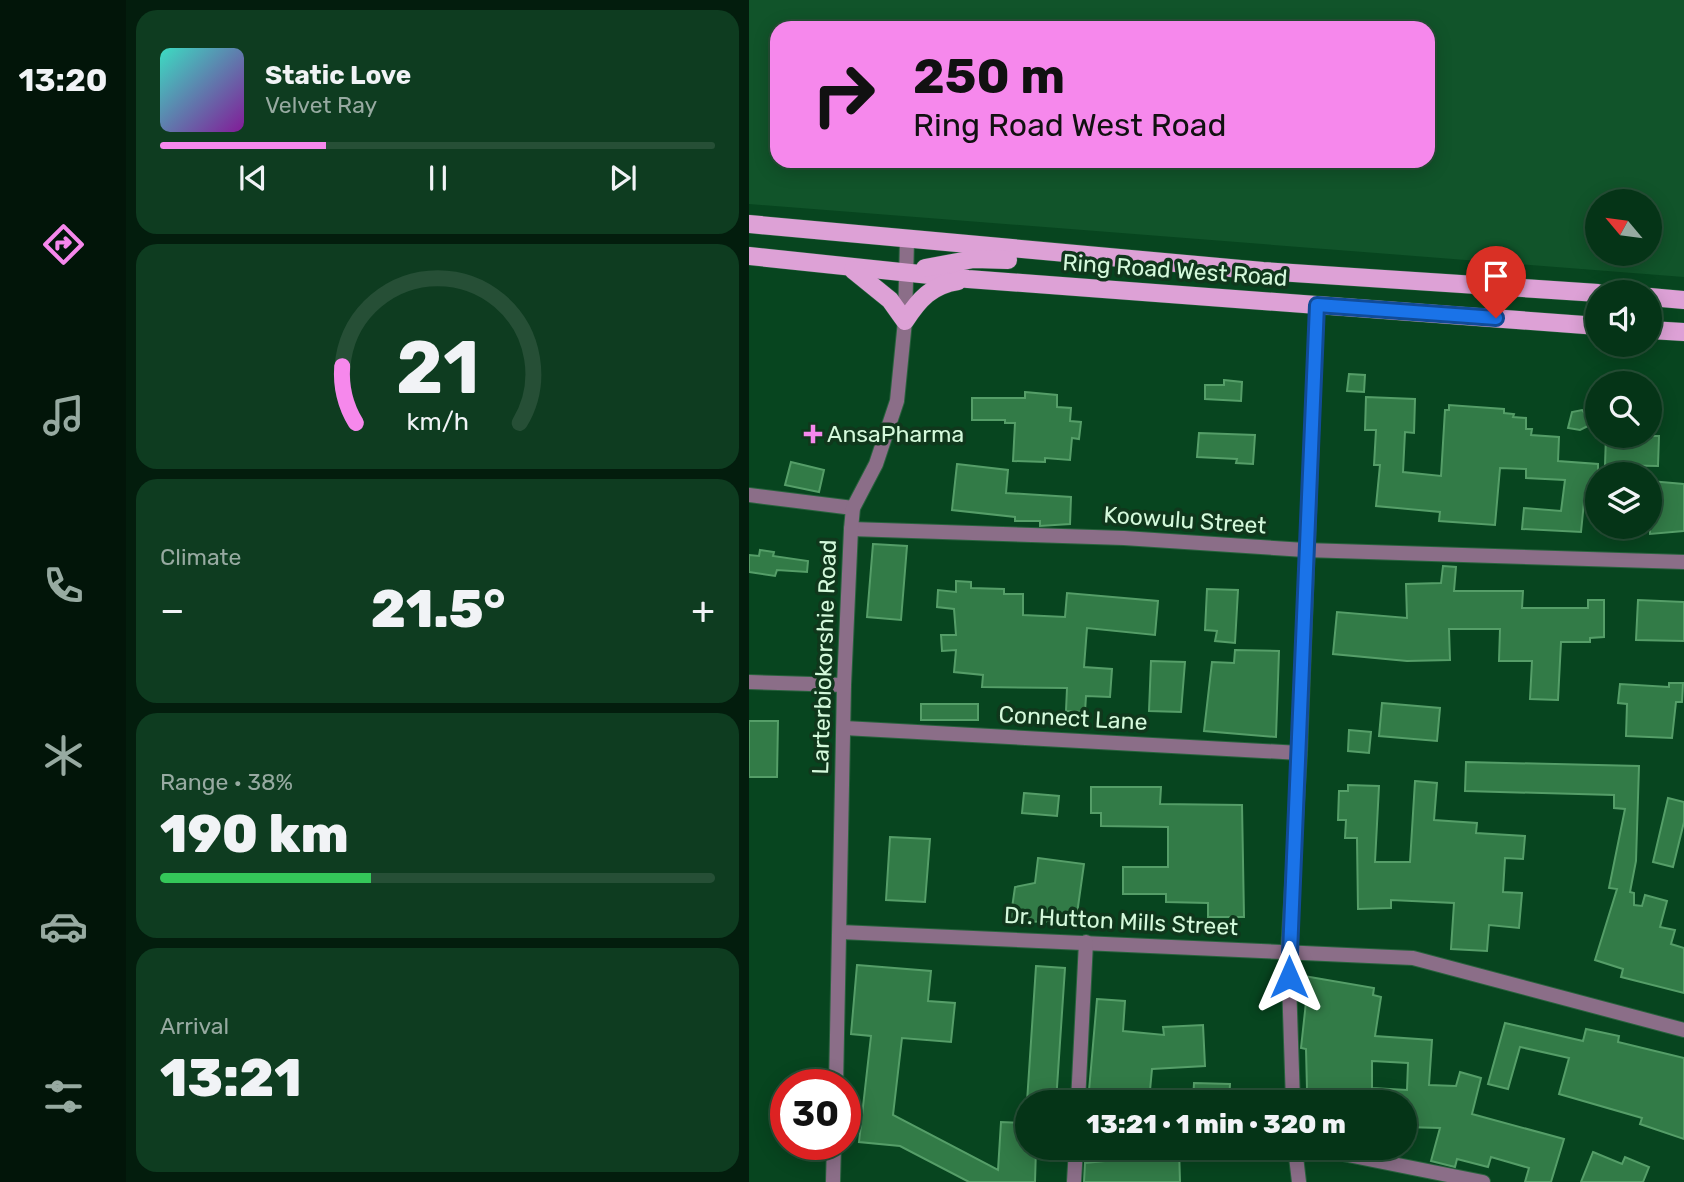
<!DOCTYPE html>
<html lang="en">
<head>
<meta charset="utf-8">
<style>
	:root { --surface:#053417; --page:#0e3c20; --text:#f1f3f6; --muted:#97aaa1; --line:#264f36; --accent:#f688ec }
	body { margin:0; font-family:Rubik,sans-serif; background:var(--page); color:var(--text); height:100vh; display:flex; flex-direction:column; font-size:26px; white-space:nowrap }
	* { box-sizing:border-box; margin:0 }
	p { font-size:23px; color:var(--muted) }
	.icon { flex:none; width:38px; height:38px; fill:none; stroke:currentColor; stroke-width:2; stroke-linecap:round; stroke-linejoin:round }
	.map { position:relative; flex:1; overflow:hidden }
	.details { display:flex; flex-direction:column; gap:10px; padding:10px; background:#031d0d; width:623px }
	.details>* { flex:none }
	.top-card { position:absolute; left:21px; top:21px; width:665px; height:147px; border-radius:21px; box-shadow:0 4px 18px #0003,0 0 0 2px var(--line); background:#f688ec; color:#111; overflow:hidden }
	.needle { width:46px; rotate:299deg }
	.buttons { position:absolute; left:836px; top:189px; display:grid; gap:14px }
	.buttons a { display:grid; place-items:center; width:77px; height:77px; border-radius:50%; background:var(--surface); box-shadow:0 4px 18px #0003,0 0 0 2px var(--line); font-size:35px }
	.speed { position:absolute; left:21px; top:1069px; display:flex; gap:14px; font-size:35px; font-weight:700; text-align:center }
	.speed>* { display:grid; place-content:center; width:91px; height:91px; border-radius:50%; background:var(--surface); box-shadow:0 4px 18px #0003,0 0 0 2px var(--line); line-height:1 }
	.speed .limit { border:10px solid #d22; background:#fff; color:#111 }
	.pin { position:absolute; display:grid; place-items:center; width:60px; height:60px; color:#fff; margin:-72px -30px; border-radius:50% 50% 50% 0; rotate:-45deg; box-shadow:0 0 7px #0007 }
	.pin .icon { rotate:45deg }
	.me { position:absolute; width:77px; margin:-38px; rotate:0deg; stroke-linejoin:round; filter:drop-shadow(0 0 5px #0008) }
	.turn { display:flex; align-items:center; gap:24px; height:147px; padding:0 28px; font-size:32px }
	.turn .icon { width:91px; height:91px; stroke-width:2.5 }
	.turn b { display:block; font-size:49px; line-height:60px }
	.big { font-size:52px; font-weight:800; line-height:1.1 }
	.details .tile { flex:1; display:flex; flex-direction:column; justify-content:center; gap:10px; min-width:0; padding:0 24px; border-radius:21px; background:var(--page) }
	.details .dial { align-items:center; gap:0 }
	.dial svg { height:182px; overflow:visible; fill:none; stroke:var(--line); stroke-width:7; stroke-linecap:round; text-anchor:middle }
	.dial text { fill:var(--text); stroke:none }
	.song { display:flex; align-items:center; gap:21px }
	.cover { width:84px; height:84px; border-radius:10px; background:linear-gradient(135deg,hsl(170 70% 55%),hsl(290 70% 35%)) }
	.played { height:7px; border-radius:4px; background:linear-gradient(90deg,var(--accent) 30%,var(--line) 30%) }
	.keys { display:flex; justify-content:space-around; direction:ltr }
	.heat { display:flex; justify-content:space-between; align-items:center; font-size:38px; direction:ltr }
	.charge { height:10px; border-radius:5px; background:linear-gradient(90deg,#34c759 38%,var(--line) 0) }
	.trip { position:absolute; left:266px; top:1090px; width:402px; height:70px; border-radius:35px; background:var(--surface); box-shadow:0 4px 18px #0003,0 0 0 2px var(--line); font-weight:800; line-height:70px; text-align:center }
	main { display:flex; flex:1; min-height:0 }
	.menu { display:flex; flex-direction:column; width:126px; justify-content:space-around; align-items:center; background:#021509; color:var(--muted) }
	.menu .icon { width:49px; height:49px }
	.menu .active { color:var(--accent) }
	.menu b { font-size:32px; color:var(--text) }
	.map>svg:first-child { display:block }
	.built { fill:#11542a; fill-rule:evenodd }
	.building { fill:#327b47; stroke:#559e68; stroke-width:2; fill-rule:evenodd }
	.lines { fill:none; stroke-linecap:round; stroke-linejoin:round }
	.minor-casing { stroke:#28623d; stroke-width:16 }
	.tertiary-casing { stroke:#28623d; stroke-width:16 }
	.primary-casing { stroke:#28623d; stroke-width:19 }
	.minor { stroke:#8b6e88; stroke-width:14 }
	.tertiary { stroke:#8b6e88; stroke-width:14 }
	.primary { stroke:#dda1d6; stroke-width:18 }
	.route-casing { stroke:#114b97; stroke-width:18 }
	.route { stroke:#1a73e8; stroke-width:12 }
	.poi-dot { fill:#f688ec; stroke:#10371c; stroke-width:2.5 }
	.labels { text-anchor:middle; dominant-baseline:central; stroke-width:7; stroke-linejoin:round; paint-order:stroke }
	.street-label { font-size:23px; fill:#d4f9db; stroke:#10371c }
	.poi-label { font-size:23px; fill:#d4f9db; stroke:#10371c; text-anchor:start }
</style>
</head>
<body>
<main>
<nav class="menu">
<b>13:20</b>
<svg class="icon active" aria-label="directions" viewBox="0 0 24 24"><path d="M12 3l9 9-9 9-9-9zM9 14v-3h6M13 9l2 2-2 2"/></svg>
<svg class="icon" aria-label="music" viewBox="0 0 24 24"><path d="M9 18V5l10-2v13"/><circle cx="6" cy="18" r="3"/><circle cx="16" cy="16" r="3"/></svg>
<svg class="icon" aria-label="phone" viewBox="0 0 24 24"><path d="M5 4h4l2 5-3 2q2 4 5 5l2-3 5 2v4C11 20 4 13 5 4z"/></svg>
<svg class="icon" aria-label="climate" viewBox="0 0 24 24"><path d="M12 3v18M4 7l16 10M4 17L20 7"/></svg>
<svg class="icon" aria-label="car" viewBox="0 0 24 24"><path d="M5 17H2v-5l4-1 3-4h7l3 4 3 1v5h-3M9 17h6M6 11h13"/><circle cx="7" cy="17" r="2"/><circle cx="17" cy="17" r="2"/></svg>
<svg class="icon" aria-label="filters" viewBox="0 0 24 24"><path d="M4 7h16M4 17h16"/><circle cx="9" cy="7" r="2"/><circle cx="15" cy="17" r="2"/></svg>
</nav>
<section class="details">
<div class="tile">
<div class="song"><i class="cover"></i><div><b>Static Love</b><p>Velvet Ray</p></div></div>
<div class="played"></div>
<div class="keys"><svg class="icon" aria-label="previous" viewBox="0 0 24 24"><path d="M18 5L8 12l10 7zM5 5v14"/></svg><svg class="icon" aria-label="pause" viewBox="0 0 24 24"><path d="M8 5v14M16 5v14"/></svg><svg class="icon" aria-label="next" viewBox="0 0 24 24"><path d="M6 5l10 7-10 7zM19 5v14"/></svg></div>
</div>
<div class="tile dial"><svg viewBox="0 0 100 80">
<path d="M14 69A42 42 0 1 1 86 69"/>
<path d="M14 69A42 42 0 0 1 8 44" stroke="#f688ec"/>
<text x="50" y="56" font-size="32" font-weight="700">21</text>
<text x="50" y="72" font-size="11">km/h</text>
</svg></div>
<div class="tile"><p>Climate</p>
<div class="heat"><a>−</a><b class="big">21.5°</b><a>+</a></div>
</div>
<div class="tile"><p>Range · 38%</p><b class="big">190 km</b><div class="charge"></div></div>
<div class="tile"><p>Arrival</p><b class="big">13:21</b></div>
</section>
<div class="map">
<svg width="935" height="1182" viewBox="0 0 935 1182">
	<rect width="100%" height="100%" fill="#07451f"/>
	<path class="built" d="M0 0H935V277L0 204ZM28 28H679V161H28ZM849 201H901V254H849Z"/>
	<g class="building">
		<path d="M600 374 616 375 615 392 598 391Z"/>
		<path d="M475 380 493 382 492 401 456 399V385H475Z"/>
		<path d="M276 392 308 395V407L322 408 321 421 332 422 330 439 323 438 321 460 296 458V462L264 461 266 423H256V420H223V398H276Z"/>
		<path d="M617 397 666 399 665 433 656 432 654 472 692 476 696 410H700V405L755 409V413L765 414 764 417 777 418V429H783L782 435 810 437 809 461 849 464V492H836L832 532 773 529 775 508 812 511 816 480 777 478V469L751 468 746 525 690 521 691 512 627 506 631 465H625L627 430H616Z"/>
		<path d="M833 410 840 418 839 426 831 430 819 428 823 412Z"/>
		<path d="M450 433 506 435 504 464 487 463 488 459 448 457Z"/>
		<path d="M857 436H910L909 466 856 465Z"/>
		<path d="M42 462 75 470 70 492 36 485Z"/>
		<path d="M208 464 259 470 257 493 322 497 321 524 291 526V521H266V517L203 510Z"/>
		<path d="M901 481 935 484V531L901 534Z"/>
		<path d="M124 544 158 546 152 620 118 617Z"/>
		<path d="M11 550 25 552 24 556 59 561 58 572 28 570 26 576 0 572V555L10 556Z"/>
		<path d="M694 566 707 567 705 591H774L773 608H839V600H855V637L841 638V642H812L809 700 781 699 783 661H750L751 629H700L701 660 658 661 584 654 588 612 658 618 657 584 692 583Z"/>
		<path d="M207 581 222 582V588L255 589V594H274V615L316 617 318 593 409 601 406 635 338 628 335 667 363 669 361 697 337 696 336 712 317 711 318 688 233 687 234 675 205 672 207 650 193 651 192 635H207L205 609 188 607 189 590 207 592Z"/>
		<path d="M458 589 489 590 486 643 466 641 468 631 456 630Z"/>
		<path d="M889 600 935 602V641L887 640Z"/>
		<path d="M486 650 530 651 527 737 455 731 463 662 485 663Z"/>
		<path d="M402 661 436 662 432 712 400 711Z"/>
		<path d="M920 683H934L933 702H927L923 738 877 736 878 704 869 703 871 684 920 687Z"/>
		<path d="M633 703 691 708 688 741 630 736Z"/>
		<rect x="172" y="704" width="57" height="16"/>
		<path d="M0 721H29L28 777H0Z"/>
		<path d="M600 730 622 732 620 753 599 751Z"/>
		<path d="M717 762 890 766 887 861 881 892 885 893V905L893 906 896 895 918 901 911 927 926 930 922 944 935 948V993L872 977 874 969 846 960 868 889 860 888 876 809 865 808V795L716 791Z"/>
		<path d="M666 781 688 783 685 820 728 823 727 833 776 836 774 859 756 858 754 892 773 893 770 928 740 925 738 951 702 949 705 903 642 900V908L609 909 608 838H596L597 820H589L590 791H599V785L630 786 626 862H661Z"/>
		<path d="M342 787H412L411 804 493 805 495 917H459V903L417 902V894H374V867H419V827L352 826V813H342Z"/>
		<path d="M275 793 310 796 308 816 273 813Z"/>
		<path d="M919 798 935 802V822L924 867 904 862Z"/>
		<path d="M141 837 181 839 176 902 137 900Z"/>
		<path d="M289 858 335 864 327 921 261 922 266 887 286 883Z"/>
		<path d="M108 965 182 971 179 1001 206 1003 202 1042 153 1038 144 1115 249 1170 252 1122 278 1123V1148H287L286 1182H220L151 1146 110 1142 122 1036 102 1034Z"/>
		<path d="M287 966 316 968 307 1102H278Z"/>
		<path d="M555 976 625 988 624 995 632 997 626 1036 683 1040 680 1085 707 1086 711 1072 732 1078 723 1114 815 1139 802 1182H776L780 1168 742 1157 739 1167 708 1159 706 1167 682 1161 691 1128 656 1127V1102H564V1089H558L557 1049 552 1048 557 1002 552 1001ZM623 1061 659 1063 658 1090 623 1088Z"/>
		<path d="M348 999 376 1001 374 1031 415 1035 414 1027 454 1025 456 1066 403 1069 400 1101 359 1097V1102H339Z"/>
		<path d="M756 1023 834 1041 837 1029 870 1036 869 1042 935 1058V1139L891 1124 893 1118 810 1094 820 1058 771 1047 759 1089 739 1084Z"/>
		<path d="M445 1083 481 1084 480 1102H444Z"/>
		<path d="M415 1148H430L431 1182H335L336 1163 415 1155Z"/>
		<path d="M844 1152 873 1164 876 1157 900 1167 894 1182H832Z"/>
	</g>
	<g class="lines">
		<g class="minor-casing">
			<g id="minor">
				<path d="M0 495 104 508"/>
				<path d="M102 529 375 538 556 550 935 562"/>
				<path d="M0 682 95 685"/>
				<path d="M95 728 551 753"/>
				<path d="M91 932 664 958 935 1030"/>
				<path d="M329 1102 337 942"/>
				<path d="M544 1102 539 952 551 753 568 305"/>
				<path d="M546 1148 550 1182"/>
				<path d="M564 1148 734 1182"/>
				<path d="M325 1182 327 1148"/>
			</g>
		</g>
		<g class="tertiary-casing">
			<g id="tertiary">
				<path d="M87 1085 95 685 102 529 104 508 127 464 148 401 156 321 158 240"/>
				<path d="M84 1182 85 1144"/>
			</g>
		</g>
		<g class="primary-casing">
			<g id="primary">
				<path d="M0 224 514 271 849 293"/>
				<path d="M0 256 219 279 849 326"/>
				<path d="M176 268 225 259 259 260"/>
				<path d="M104 270 141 300 156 321C170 299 183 285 209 281"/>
				<path d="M901 297 935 300"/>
				<path d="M901 330 935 332"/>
			</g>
		</g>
		<use href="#minor" class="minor"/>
		<use href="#tertiary" class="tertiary"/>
		<use href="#primary" class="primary"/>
	</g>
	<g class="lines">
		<g class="route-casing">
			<path id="route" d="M540 977 568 305 747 318"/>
		</g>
		<use href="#route" class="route"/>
	</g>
	<path class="poi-dot" d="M60.5 423.5h7v7h7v7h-7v7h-7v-7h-7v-7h7z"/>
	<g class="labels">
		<g class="street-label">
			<text transform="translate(426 270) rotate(4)">Ring Road West Road</text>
			<text transform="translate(436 520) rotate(4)">Koowulu Street</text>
			<text transform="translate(75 657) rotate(-88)">Larterbiokorshie Road</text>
			<text transform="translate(324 718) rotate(3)">Connect Lane</text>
			<text transform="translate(372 921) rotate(3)">Dr. Hutton Mills Street</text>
		</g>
		<g class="poi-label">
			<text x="78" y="434">AnsaPharma</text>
		</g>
	</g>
</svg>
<div class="buttons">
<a><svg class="needle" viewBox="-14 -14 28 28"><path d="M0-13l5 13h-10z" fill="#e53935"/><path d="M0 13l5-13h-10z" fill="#97aaa1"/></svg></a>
<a><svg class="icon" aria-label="sound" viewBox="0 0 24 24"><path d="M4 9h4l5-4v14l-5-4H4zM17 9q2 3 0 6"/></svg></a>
<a><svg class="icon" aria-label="search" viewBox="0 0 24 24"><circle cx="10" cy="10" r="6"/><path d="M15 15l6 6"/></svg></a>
<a><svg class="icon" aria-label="layers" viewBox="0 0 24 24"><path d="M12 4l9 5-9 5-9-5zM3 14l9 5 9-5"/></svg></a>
</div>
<div class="speed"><div class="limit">30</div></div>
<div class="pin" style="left:747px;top:318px;background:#d93025"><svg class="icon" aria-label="arrive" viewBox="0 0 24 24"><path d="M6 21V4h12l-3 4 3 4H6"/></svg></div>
<svg class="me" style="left:540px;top:977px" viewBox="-20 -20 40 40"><path d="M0-17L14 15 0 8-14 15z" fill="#1a73e8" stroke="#fff" stroke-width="4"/></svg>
<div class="trip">13:21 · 1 min · 320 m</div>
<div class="top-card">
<div class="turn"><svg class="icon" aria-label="right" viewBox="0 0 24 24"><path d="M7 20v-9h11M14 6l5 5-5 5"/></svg><div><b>250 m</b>Ring Road West Road</div></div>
</div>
</div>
</main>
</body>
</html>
